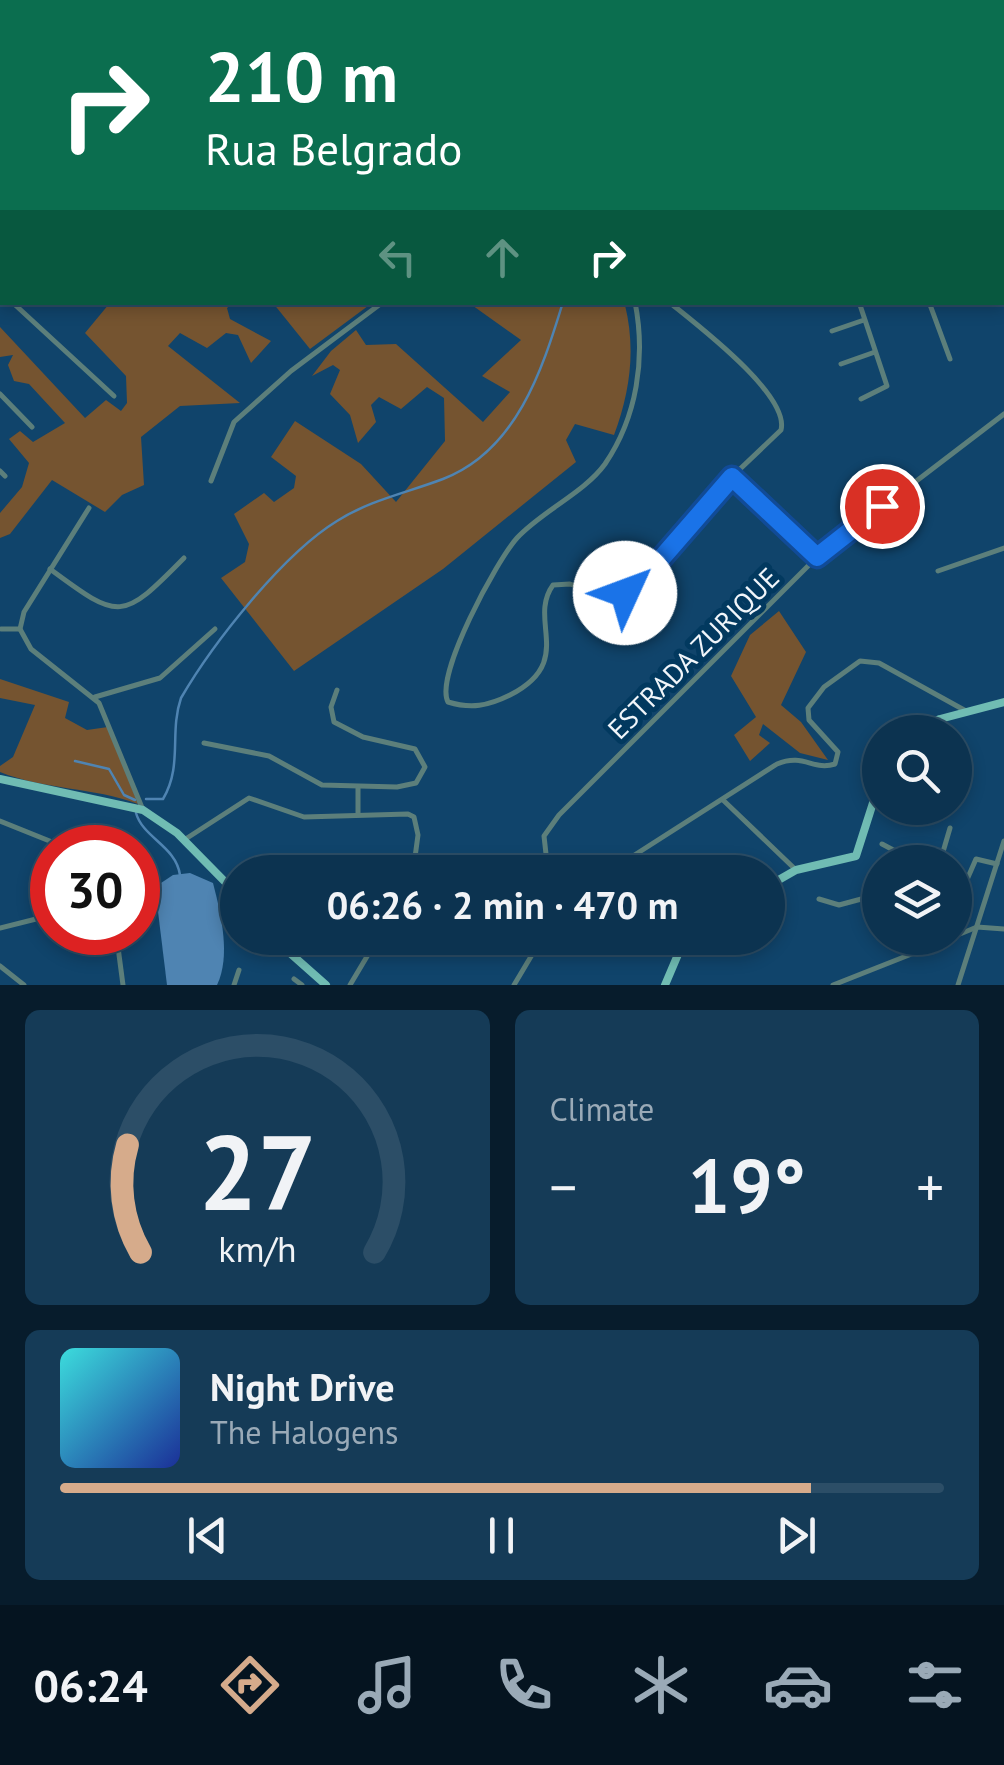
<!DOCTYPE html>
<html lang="en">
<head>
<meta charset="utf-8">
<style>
	:root { --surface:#0c3350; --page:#153b57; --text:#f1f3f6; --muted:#9aaab7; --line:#2c4e67; --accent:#d6ab8b }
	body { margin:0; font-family:"PT Sans",sans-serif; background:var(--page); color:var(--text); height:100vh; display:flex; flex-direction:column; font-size:38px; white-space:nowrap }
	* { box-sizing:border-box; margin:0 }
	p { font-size:32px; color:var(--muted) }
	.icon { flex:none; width:55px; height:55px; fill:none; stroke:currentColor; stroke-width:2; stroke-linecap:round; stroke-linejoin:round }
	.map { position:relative; height:985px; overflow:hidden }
	.drawer { display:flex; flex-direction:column; gap:25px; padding:25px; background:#071c2c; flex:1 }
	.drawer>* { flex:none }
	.guide { position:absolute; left:0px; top:0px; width:1005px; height:305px; box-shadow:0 5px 15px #0003,0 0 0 2px var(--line); background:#0b6e4f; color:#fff; overflow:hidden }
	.buttons { position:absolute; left:862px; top:715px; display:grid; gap:20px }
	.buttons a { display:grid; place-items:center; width:110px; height:110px; border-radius:50%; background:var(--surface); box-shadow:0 5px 15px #0003,0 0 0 2px var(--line); font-size:50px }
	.speed { position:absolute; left:30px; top:825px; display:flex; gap:20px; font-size:50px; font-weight:700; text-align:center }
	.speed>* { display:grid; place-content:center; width:130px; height:130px; border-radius:50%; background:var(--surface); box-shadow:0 5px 15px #0003,0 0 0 2px var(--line); line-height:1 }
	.speed .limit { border:15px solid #d22; background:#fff; color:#111 }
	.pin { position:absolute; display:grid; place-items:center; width:85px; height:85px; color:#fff; margin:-42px; border:5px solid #fff; border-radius:50%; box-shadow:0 2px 10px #0007 }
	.me { position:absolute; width:110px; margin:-55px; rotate:47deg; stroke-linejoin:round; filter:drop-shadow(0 0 8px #0008) }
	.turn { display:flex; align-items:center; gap:35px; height:210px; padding:0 40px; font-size:45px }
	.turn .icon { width:130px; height:130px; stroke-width:2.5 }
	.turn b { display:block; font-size:70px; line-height:85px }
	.lanes { display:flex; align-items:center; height:95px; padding:0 40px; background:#0003; justify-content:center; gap:50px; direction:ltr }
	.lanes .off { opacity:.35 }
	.big { font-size:75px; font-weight:700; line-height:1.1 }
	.drawer .tile { flex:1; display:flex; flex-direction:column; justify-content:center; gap:15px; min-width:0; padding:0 35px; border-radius:15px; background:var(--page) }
	.drawer .dial { align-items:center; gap:0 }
	.dial svg { height:260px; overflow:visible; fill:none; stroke:var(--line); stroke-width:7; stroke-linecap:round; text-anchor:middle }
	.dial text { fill:var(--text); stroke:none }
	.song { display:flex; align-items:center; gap:30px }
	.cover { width:120px; height:120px; border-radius:15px; background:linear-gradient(135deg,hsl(180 70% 55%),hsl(230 70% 35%)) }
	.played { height:10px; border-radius:5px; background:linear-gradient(90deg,var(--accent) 85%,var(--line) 85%) }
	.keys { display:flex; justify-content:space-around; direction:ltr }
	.heat { display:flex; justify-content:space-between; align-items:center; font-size:55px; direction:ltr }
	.drawer .tiles { flex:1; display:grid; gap:25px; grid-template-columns:1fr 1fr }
	.tile:last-child { grid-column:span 2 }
	.trip { position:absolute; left:220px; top:855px; width:565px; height:100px; border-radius:50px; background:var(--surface); box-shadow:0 5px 15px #0003,0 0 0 2px var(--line); font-weight:700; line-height:100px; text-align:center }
	.tab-bar { display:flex; height:160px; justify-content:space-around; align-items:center; background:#051420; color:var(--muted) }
	.tab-bar .icon { width:70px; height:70px }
	.tab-bar .selected { color:var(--accent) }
	.tab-bar b { font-size:45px; color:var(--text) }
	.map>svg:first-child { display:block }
	.green { fill:#755430 }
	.water { fill:#4f84b2 }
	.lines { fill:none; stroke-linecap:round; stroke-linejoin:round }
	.stream { stroke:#4f84b2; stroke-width:2.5 }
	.minor { stroke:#5c7f7b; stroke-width:5 }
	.major { stroke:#70bcb3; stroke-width:8 }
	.route-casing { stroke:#114b97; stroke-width:25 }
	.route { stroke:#1a73e8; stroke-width:18 }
	.labels { text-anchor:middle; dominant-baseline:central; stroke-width:10; stroke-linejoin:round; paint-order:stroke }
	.street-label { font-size:28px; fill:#f0f5fa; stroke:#02395f }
</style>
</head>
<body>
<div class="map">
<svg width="1004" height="985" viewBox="0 0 1004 985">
	<rect width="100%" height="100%" fill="#10446b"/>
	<g class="green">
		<path d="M233 303 227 308 230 319 271 341 251 363 238 335 226 333 207 348 180 333 168 346 240 403 180 406 141 437 144 485 122 495 105 512 52 480 10 534 0 538V513L22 487 29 463 9 439 20 431 33 442 65 423 29 384 14 381 8 365 13 355 0 357V327L85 418 106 400 121 411 127 403 126 376 85 333 109 304Z"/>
		<path d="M273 303H372L310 349Z"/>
		<path d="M469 303 625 305C636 350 630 392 614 435L575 424 566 440 576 462 443 569 294 671 221 578 245 562 249 544 234 514 264 493 274 502 294 488 296 476 271 457 295 421 361 464 396 502 445 441 444 398 427 387 401 409 379 397 371 405 376 422 358 443 350 415 330 394 340 370 333 365 312 376 331 351 356 330 366 345 396 344 483 422 510 392 482 376 521 340Z"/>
		<path d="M779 611 806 652 781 705 801 722 828 760 800 753 763 724 759 735 770 743 750 761 734 735 756 717 731 676 750 635Z"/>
		<path d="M0 679 69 702 65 718 87 730 108 727 138 804C93 787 45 790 0 772V766L13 757 35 705 0 698Z"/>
	</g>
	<path class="water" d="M190 873 213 883C221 914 231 956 217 985H167L155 887 173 875Z"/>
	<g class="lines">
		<g class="stream">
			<path d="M75 761 109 769 124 795 135 800"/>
			<path d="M146 799H163C183 765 169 733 181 698 213 643 283 554 337 521 370 500 406 493 443 479 516 451 542 371 563 302"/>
			<path d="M136 813C143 838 176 846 180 875"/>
		</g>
		<g class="minor">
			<path d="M321 0 324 2"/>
			<path d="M357 0V2"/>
			<path d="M907 0 908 2"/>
			<path d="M1000 0 1001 2"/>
			<path d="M594 2 595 0"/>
			<path d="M648 2V0"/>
			<path d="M696 2V0"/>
			<path d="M746 2V0"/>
			<path d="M791 2 792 0"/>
			<path d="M1002 8 1004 11"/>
			<path d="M0 30 2 32"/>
			<path d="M0 74 2 75"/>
			<path d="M1002 105H1004"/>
			<path d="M0 173 2 171"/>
			<path d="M0 288 2 291"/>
			<path d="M12 302 114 396"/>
			<path d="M635 302C646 358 637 417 605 464 584 493 542 511 517 538 497 560 434 676 448 702 471 709 488 706 510 695 576 661 527 621 553 585L570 584 606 596 635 587 719 489 781 430C790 395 696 324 669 302"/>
			<path d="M859 302 887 386 861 399"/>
			<path d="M929 302 950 359"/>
			<path d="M832 331 864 320"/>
			<path d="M841 364 875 352"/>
			<path d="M0 394 32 427"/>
			<path d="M0 471 5 476"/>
			<path d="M732 477 817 557"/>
			<path d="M211 481 234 422 291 371 383 302"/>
			<path d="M89 508 24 612 20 629 31 649 99 703 143 810"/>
			<path d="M50 569C120 621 122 621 184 558"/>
			<path d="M938 571 1004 548"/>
			<path d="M1 629H20"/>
			<path d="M95 697 160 678 215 629"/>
			<path d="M204 743 269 756 322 785 397 787 416 783 425 767 415 749 363 737 334 722 331 707 337 690"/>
			<path d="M358 787V813"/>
			<path d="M723 800 796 870"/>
			<path d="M0 821 67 848"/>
			<path d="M184 840 249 798 304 817 408 814 414 817 418 835 413 872"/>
			<path d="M882 844 916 862"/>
			<path d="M940 862 950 828"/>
			<path d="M548 872 544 836 559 815 817 557 1004 414"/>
			<path d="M608 872 777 764C804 753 813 771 835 764L838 752 809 720 808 708 824 687 860 661 879 663 966 711"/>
			<path d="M819 899 839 905 880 894"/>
			<path d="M955 907 976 859 997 864"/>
			<path d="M0 928 52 915"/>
			<path d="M116 932 123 985"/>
			<path d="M955 936 977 927 1004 929"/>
			<path d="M0 966 24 985"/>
			<path d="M294 979 302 985"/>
			<path d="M234 985 239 970"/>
			<path d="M350 985 378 938"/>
			<path d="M514 985 542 938"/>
			<path d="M833 985 952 938"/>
			<path d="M958 985 1004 841"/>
		</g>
		<g class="major">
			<path d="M912 732 940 719 1004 702"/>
			<path d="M0 779 143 810 177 833 238 895"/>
			<path d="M768 886 796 870 856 856 880 781"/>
			<path d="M273 938 326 985"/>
			<path d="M665 985 685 938"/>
		</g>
	</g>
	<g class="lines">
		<g class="route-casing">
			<path id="route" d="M625 593 646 576 732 477 817 557 882 506"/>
		</g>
		<use href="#route" class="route"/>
	</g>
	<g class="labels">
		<g class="street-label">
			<text transform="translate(693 653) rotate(-45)">ESTRADA ZURIQUE</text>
		</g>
	</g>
</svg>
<div class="buttons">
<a><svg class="icon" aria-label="search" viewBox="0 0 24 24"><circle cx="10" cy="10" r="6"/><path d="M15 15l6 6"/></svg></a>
<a><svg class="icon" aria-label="layers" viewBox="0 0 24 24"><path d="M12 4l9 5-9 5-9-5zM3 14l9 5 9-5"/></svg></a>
</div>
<div class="speed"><div class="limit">30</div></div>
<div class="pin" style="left:882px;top:506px;background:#d93025"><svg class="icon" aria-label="arrive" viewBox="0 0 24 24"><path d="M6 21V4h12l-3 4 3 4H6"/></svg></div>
<svg class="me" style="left:625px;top:593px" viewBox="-20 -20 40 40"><circle r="19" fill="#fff"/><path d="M0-13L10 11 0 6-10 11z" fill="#1a73e8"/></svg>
<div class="trip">06:26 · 2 min · 470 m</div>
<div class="guide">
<div class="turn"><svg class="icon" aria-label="right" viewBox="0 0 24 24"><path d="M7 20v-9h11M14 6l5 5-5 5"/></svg><div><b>210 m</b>Rua Belgrado</div></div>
<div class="lanes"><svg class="icon off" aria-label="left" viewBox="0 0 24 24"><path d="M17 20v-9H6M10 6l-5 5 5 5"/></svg><svg class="icon off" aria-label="ahead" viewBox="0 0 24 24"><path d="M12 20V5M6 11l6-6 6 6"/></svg><svg class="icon" aria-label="right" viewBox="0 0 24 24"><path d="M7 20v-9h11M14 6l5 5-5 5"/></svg></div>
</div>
</div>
<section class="drawer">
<div class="tiles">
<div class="tile dial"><svg viewBox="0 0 100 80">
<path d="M14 69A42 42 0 1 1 86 69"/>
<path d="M14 69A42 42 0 0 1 10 36" stroke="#d6ab8b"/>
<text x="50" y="56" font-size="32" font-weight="700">27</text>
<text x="50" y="72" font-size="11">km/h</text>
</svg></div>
<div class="tile"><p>Climate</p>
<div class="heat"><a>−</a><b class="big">19°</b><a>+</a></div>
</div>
<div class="tile">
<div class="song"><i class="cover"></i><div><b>Night Drive</b><p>The Halogens</p></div></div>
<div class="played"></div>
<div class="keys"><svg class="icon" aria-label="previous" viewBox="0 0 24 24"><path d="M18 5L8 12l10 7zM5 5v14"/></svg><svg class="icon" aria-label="pause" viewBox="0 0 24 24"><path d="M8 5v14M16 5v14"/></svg><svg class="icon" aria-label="next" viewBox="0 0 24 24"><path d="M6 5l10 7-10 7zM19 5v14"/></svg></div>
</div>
</div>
</section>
<nav class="tab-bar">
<b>06:24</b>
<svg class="icon selected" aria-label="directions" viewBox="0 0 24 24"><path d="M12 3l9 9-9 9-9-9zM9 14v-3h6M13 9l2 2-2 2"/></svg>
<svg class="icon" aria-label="music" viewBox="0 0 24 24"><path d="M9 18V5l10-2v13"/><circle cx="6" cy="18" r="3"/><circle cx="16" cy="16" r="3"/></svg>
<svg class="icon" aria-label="phone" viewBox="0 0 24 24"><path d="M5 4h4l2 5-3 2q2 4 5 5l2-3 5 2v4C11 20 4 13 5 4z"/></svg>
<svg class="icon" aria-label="climate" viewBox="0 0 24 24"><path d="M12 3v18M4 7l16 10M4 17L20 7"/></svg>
<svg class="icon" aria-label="car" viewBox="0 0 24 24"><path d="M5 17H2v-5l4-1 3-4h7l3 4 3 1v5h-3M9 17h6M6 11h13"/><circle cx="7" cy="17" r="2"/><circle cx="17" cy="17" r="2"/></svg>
<svg class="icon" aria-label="filters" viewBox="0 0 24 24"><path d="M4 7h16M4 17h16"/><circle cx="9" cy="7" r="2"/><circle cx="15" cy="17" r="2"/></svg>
</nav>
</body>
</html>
